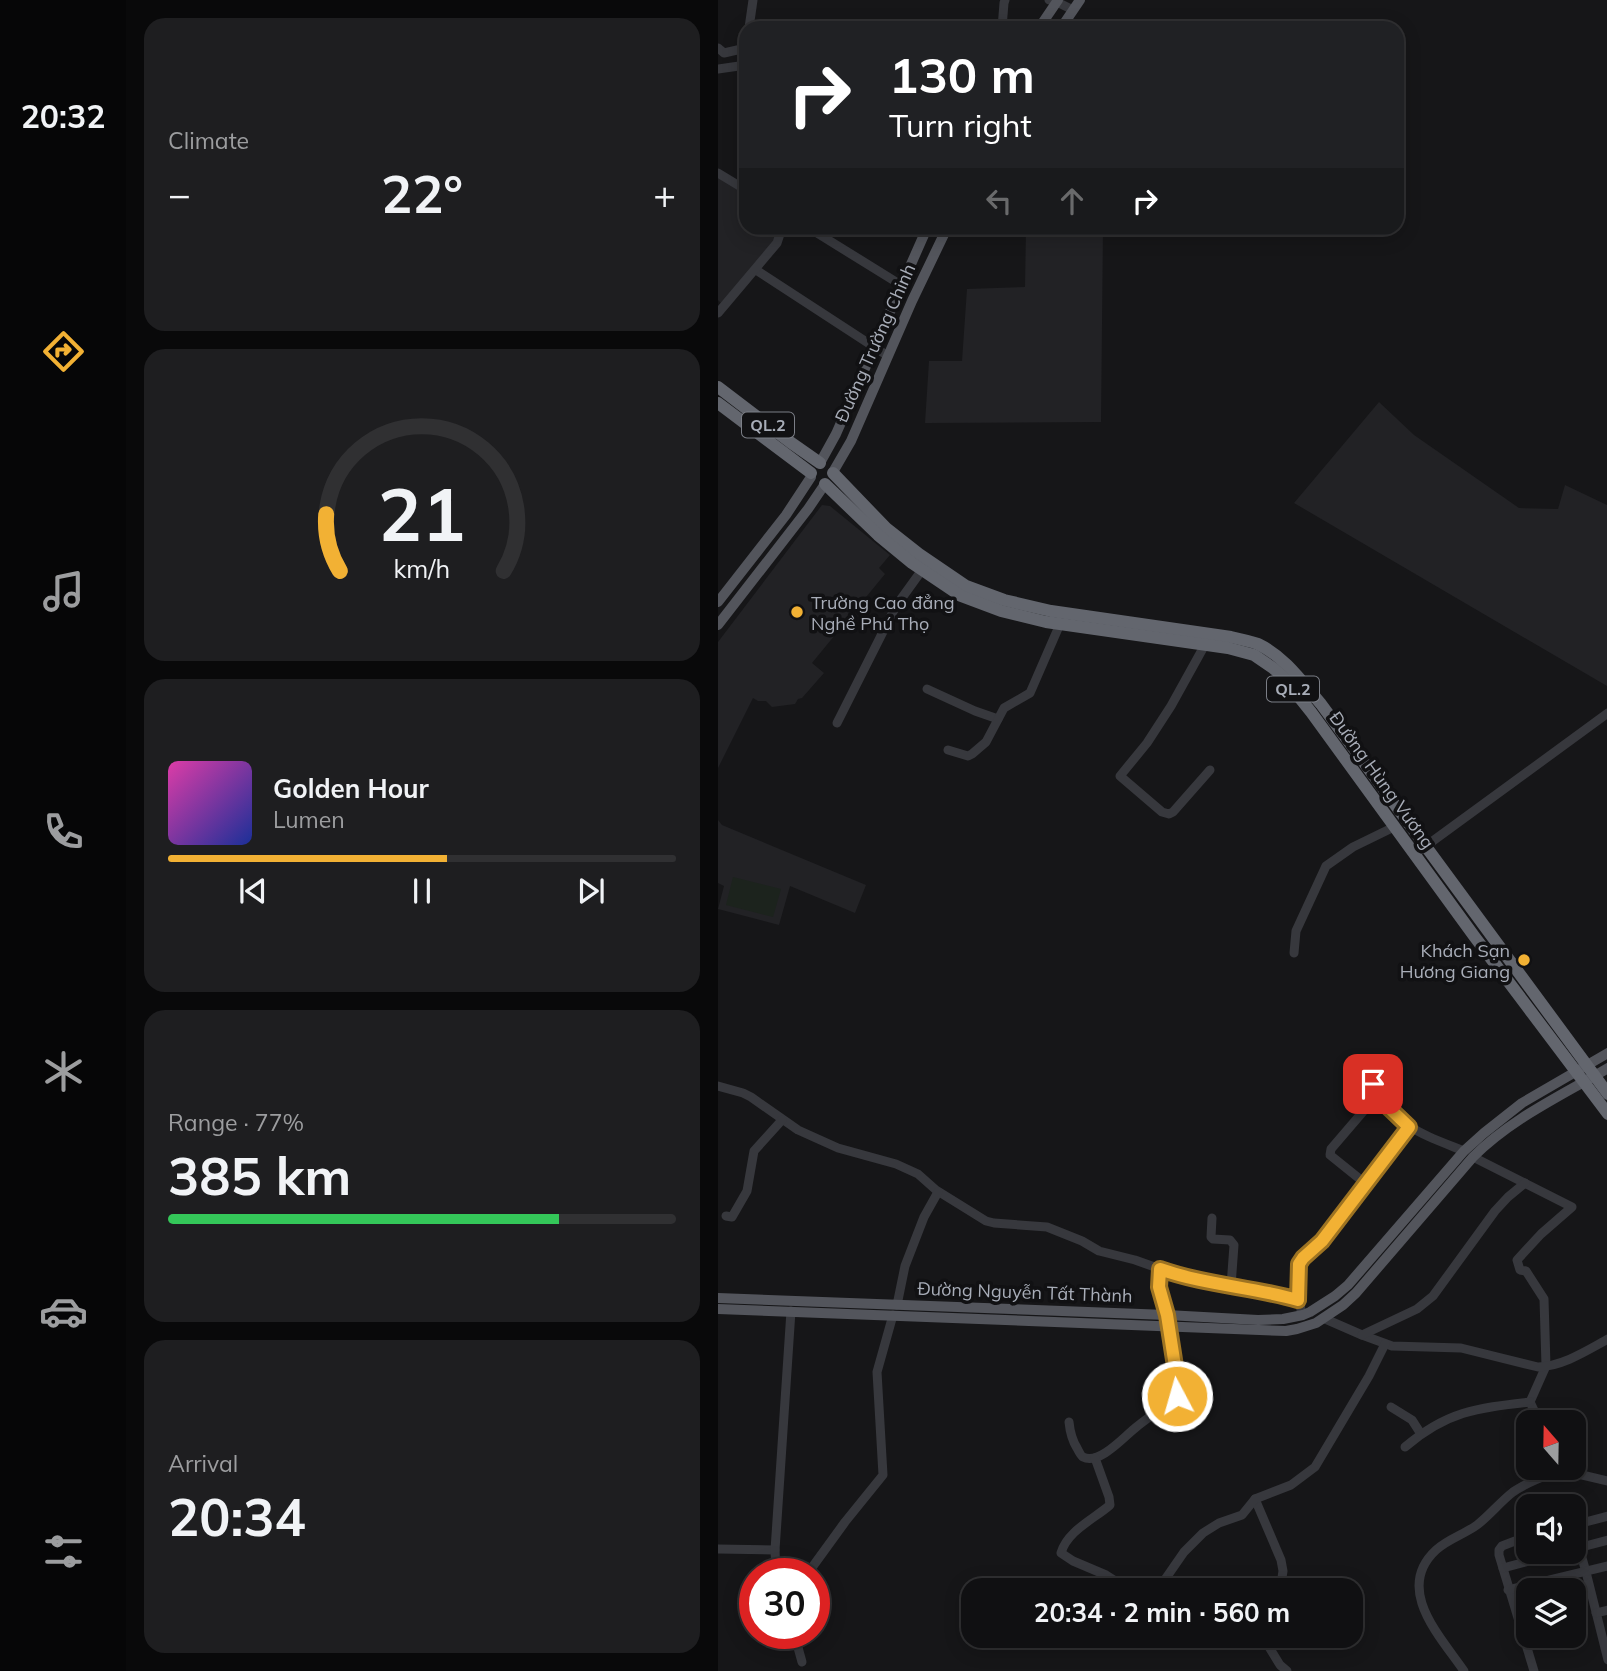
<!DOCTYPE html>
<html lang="en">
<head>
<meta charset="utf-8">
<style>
	:root { --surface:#101012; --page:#1e1e20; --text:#f1f3f6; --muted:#9c9d9f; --line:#303032; --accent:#f2b134 }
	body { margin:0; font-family:Mulish,sans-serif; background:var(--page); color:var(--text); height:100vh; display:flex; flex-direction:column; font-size:26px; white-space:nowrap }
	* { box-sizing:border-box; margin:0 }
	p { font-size:23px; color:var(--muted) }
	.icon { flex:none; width:38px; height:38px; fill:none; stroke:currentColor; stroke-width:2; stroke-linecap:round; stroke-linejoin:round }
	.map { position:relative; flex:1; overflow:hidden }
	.panel { display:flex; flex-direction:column; gap:18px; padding:18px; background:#09090a; width:592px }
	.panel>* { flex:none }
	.banner { position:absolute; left:21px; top:21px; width:665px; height:214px; border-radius:21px; box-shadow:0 4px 18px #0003,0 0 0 2px var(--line); background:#202124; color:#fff; overflow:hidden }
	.needle { width:46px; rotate:340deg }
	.tools { position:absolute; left:798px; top:1410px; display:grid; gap:14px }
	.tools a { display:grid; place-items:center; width:70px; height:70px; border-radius:14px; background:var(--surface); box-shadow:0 4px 18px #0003,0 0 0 2px var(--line); font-size:35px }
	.speed { position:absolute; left:21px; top:1558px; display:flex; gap:14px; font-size:35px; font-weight:700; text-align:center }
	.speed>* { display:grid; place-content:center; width:91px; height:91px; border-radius:50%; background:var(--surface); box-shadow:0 4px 18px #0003,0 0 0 2px var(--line); line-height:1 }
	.speed .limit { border:10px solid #d22; background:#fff; color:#111 }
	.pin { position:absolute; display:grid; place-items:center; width:60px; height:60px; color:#fff; margin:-30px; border-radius:14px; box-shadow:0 4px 10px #0006 }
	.me { position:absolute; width:77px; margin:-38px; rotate:354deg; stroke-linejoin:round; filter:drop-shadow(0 0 5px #0008) }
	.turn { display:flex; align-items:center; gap:24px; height:147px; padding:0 35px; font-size:32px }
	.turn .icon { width:91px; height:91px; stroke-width:2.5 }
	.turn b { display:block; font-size:49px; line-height:60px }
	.lanes { display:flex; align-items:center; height:66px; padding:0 35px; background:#0003; justify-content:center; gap:35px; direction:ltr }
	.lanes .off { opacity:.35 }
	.big { font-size:52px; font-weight:700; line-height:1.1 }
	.panel .card { flex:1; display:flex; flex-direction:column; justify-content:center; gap:10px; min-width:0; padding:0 24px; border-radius:21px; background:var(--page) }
	.panel .dial { align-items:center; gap:0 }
	.dial svg { height:182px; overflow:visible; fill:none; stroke:var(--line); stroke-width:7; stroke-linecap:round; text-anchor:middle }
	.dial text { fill:var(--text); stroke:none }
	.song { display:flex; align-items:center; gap:21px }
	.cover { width:84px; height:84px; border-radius:10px; background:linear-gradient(135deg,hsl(320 70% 55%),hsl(230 70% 35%)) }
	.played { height:7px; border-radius:4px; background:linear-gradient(90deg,var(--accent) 55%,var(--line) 55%) }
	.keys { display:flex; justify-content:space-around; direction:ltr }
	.heat { display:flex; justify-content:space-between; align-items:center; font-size:38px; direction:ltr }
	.charge { height:10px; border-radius:5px; background:linear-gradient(90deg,#34c759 77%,var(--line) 0) }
	.trip { position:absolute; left:243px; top:1578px; width:402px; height:70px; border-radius:21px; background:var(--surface); box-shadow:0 4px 18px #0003,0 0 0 2px var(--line); font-weight:700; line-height:70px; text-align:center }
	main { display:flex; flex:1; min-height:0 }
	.tab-bar { display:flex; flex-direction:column; width:126px; justify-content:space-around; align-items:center; background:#060607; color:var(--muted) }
	.tab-bar .icon { width:49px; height:49px }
	.tab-bar .current { color:var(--accent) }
	.tab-bar b { font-size:32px; color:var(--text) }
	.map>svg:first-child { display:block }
	.built { fill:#222225 }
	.green { fill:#1c231d }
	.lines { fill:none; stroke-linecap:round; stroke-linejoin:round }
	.minor { stroke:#37383d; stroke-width:9 }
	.major { stroke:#53555c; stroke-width:10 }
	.highway { stroke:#63666e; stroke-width:12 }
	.route-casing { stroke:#9d7322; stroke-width:18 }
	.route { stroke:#f2b134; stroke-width:12 }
	.poi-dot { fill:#f2b134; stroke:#111113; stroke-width:2.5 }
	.labels { text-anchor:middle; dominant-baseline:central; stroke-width:7; stroke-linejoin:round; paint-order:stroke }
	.shield { fill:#111113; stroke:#7b7e86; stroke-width:2 }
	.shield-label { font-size:16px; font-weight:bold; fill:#a8adb8 }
	.street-label { font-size:18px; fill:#a8adb8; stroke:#111113 }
	.poi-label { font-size:18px; fill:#a8adb8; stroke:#111113; text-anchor:start }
</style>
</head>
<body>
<main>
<nav class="tab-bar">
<b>20:32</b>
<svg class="icon current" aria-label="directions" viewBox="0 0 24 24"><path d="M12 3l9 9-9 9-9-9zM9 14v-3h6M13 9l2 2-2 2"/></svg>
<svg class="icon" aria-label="music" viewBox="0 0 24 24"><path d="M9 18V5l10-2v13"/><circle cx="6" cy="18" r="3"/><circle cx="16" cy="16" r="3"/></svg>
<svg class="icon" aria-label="phone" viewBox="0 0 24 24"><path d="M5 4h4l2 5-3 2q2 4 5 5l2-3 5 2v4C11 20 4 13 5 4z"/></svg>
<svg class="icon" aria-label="climate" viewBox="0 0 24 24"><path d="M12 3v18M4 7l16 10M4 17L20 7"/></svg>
<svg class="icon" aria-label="car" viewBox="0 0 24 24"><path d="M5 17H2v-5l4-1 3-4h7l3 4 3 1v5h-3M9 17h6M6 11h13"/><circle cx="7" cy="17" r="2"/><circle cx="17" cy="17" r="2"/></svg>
<svg class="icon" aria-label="filters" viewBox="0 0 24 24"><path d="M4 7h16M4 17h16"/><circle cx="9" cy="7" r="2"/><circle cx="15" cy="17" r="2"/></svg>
</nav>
<section class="panel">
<div class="card"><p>Climate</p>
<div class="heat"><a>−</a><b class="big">22°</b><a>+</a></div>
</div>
<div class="card dial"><svg viewBox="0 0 100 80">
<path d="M14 69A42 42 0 1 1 86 69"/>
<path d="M14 69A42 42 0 0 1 8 44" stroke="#f2b134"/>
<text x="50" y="56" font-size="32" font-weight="700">21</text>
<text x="50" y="72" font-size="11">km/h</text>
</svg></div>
<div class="card">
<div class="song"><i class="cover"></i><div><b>Golden Hour</b><p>Lumen</p></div></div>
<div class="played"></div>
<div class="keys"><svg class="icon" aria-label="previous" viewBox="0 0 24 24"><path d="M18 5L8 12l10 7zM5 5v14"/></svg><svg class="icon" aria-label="pause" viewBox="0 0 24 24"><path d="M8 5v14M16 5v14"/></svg><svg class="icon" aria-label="next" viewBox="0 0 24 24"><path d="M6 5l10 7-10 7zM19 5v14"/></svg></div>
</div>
<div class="card"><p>Range · 77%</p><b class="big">385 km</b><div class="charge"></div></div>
<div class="card"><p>Arrival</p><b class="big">20:34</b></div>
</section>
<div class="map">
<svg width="890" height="1671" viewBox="0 0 890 1671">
	<rect width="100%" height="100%" fill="#161618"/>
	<g class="built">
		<path d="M0 176 28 194V228H61L58 243 5 305 0 300Z"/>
		<path d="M308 228H385L383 422 207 423 211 361H244L249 289 307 287Z"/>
		<path d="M661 402 696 435 801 508 840 509 847 485 889 505V686L576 503Z"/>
		<path d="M104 505 112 506 172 555 161 568 167 574 94 663 106 673 84 698 80 699 77 704 54 707 48 701H40L35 698 0 768V642Z"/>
		<path d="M0 820 4 825 148 885 137 913 72 886 61 925 0 909 6 886 0 883Z"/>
	</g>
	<path class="green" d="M15 877 63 889 55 917 8 905Z"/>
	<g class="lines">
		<g class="minor">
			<path d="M331 0 339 2 355 10"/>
			<path d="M31 28 35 0"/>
			<path d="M284 28 286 3 287 0"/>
			<path d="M0 48 6 53 28 48"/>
			<path d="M0 69 28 65"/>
			<path d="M0 173 28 190"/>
			<path d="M91 228 183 285"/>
			<path d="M38 270 170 356"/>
			<path d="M0 313 59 243 64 228"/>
			<path d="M489 641 453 706 429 743 402 776 444 812 451 814 455 812 492 770"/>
			<path d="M209 689 257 711 280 719"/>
			<path d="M119 723 178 606 204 570"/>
			<path d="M230 750 250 756 254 754 268 742 286 708 312 693 342 624"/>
			<path d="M697 854 890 713"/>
			<path d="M576 953 578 931 608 866 635 847 676 827"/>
			<path d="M655 1084C681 1128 701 1133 746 1151"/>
			<path d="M0 1086 25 1093 33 1097 80 1130 120 1148 178 1164 200 1174 218 1190 268 1221 276 1223 329 1227 364 1241 381 1251 417 1260 462 1276 566 1296 580 1300"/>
			<path d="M755 1157 854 1207 823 1234 799 1260 802 1270 808 1271 826 1299 828 1366 812 1402 822 1423"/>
			<path d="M648 1184 612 1155 613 1149 661 1093"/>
			<path d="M8 1216 14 1217 29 1191 36 1151 64 1120"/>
			<path d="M494 1218 493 1237 495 1239 512 1240 516 1245 513 1286"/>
			<path d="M179 1305 187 1266 206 1217 220 1192"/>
			<path d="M585 1315C579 1302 577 1267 586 1255 591 1250 598 1245 604 1241L691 1127"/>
			<path d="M605 1318 644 1335 674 1346 743 1348 820 1367C845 1366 868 1351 890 1339"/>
			<path d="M644 1335 699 1309 715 1296 777 1211 790 1197 807 1183"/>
			<path d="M673 1407 694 1420 703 1434"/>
			<path d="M351 1422C352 1432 354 1440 359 1448 360 1450 363 1456 365 1457 381 1465 405 1438 416 1429 430 1417 446 1408 459 1396V1379L449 1315 441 1287 442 1269"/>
			<path d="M687 1447C729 1411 759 1408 812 1402"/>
			<path d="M377 1458 391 1497 392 1505C376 1519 349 1531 343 1553L355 1561 388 1575 413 1591"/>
			<path d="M843 1468V1470L890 1481"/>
			<path d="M537 1499 563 1560 565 1571 562 1591"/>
			<path d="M856 1525 890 1516"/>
			<path d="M856 1530 868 1572 890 1660"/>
			<path d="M810 1537 797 1541 784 1546 781 1550V1555L816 1671"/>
			<path d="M0 1549 57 1550"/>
			<path d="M856 1549 890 1540"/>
			<path d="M785 1568 845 1552"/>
			<path d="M58 1573 57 1550 73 1311"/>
			<path d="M90 1573 127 1522 165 1475 159 1372 175 1315"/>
			<path d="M790 1590 890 1566"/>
			<path d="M439 1591 466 1552 485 1533 501 1523 524 1515 537 1499 573 1485 597 1467 651 1376 667 1344"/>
			<path d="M878 1613 890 1610"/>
			<path d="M76 1633 84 1662"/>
			<path d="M555 1636 551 1647 562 1665 569 1671"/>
			<path d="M746 1671C722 1636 676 1589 718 1550 730 1539 747 1534 759 1525 772 1515 782 1502 795 1492 809 1482 827 1476 843 1470"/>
		</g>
		<g class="major">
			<path d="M321 28 340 0"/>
			<path d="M343 28 362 0"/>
			<path d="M102 463 118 434 209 228"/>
			<path d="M115 472 133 441 194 301 229 228"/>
			<path d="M0 602 68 515 93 477"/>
			<path d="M0 625 90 509 107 484"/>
			<path d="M0 1298 449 1315 540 1320 565 1319 585 1315 592 1312 617 1296 630 1285 746 1151 766 1133 804 1103 890 1053"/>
			<path d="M0 1309 568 1331 579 1329 598 1323 625 1305 638 1293 755 1157C794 1118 843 1096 890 1068"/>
		</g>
		<g class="highway">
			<path d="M0 387 72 442 102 463"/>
			<path d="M0 403 93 473"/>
			<path d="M115 473 168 528 201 554 248 586 286 600 333 611 513 637C522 639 531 641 540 644 567 657 584 682 603 704L890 1094"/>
			<path d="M107 484 160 535 194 563 243 596 283 611 328 622 510 648 536 655 555 668 565 677 593 712 756 936 890 1114"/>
		</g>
	</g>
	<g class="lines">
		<g class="route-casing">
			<path id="route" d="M459 1396V1379L449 1315 441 1287 442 1269C487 1285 535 1287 580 1300L581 1264 585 1258 604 1241 691 1127 667 1104 655 1084"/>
		</g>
		<use href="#route" class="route"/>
	</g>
	<g class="poi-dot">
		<circle cx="79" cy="612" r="7"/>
		<circle cx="806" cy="960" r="7"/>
	</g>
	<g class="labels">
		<g class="shield">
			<rect x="24" y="412.5" width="52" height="25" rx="5"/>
			<rect x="549" y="676.5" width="52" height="25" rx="5"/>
		</g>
		<g class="shield-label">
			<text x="50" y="425">QL.2</text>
			<text x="575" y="689">QL.2</text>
		</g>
		<g class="street-label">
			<text transform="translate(157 343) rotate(-66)">Đường Trường Chinh</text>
			<text transform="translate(664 780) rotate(54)">Đường Hùng Vương</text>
			<text transform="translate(307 1292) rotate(2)">Đường Nguyễn Tất Thành</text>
		</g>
		<g class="poi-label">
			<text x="93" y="602">Trường Cao đẳng<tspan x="93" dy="21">Nghề Phú Thọ</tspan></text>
			<text x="792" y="950" text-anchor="end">Khách Sạn<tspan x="792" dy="21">Hương Giang</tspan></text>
		</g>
	</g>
</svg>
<div class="tools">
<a><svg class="needle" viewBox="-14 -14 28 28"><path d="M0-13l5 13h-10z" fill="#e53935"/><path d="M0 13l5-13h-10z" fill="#9c9d9f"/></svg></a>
<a><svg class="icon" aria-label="sound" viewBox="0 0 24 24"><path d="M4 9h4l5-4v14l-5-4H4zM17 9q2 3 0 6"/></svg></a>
<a><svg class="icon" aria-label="layers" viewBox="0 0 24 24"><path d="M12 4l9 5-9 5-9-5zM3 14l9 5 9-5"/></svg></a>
</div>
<div class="speed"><div class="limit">30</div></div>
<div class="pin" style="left:655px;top:1084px;background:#d93025"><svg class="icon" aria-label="arrive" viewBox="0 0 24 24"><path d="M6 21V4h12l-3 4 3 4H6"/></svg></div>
<svg class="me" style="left:459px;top:1396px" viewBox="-20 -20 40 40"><circle r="17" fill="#f2b134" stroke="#fff" stroke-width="3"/><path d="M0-11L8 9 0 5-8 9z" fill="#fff"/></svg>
<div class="trip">20:34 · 2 min · 560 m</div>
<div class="banner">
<div class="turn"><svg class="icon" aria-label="right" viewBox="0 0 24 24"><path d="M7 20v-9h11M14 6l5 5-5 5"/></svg><div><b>130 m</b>Turn right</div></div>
<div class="lanes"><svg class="icon off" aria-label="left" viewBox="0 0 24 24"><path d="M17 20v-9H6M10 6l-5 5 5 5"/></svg><svg class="icon off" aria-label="ahead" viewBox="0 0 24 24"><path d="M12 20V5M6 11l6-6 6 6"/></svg><svg class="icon" aria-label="right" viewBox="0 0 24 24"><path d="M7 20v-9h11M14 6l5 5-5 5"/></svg></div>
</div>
</div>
</main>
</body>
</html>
